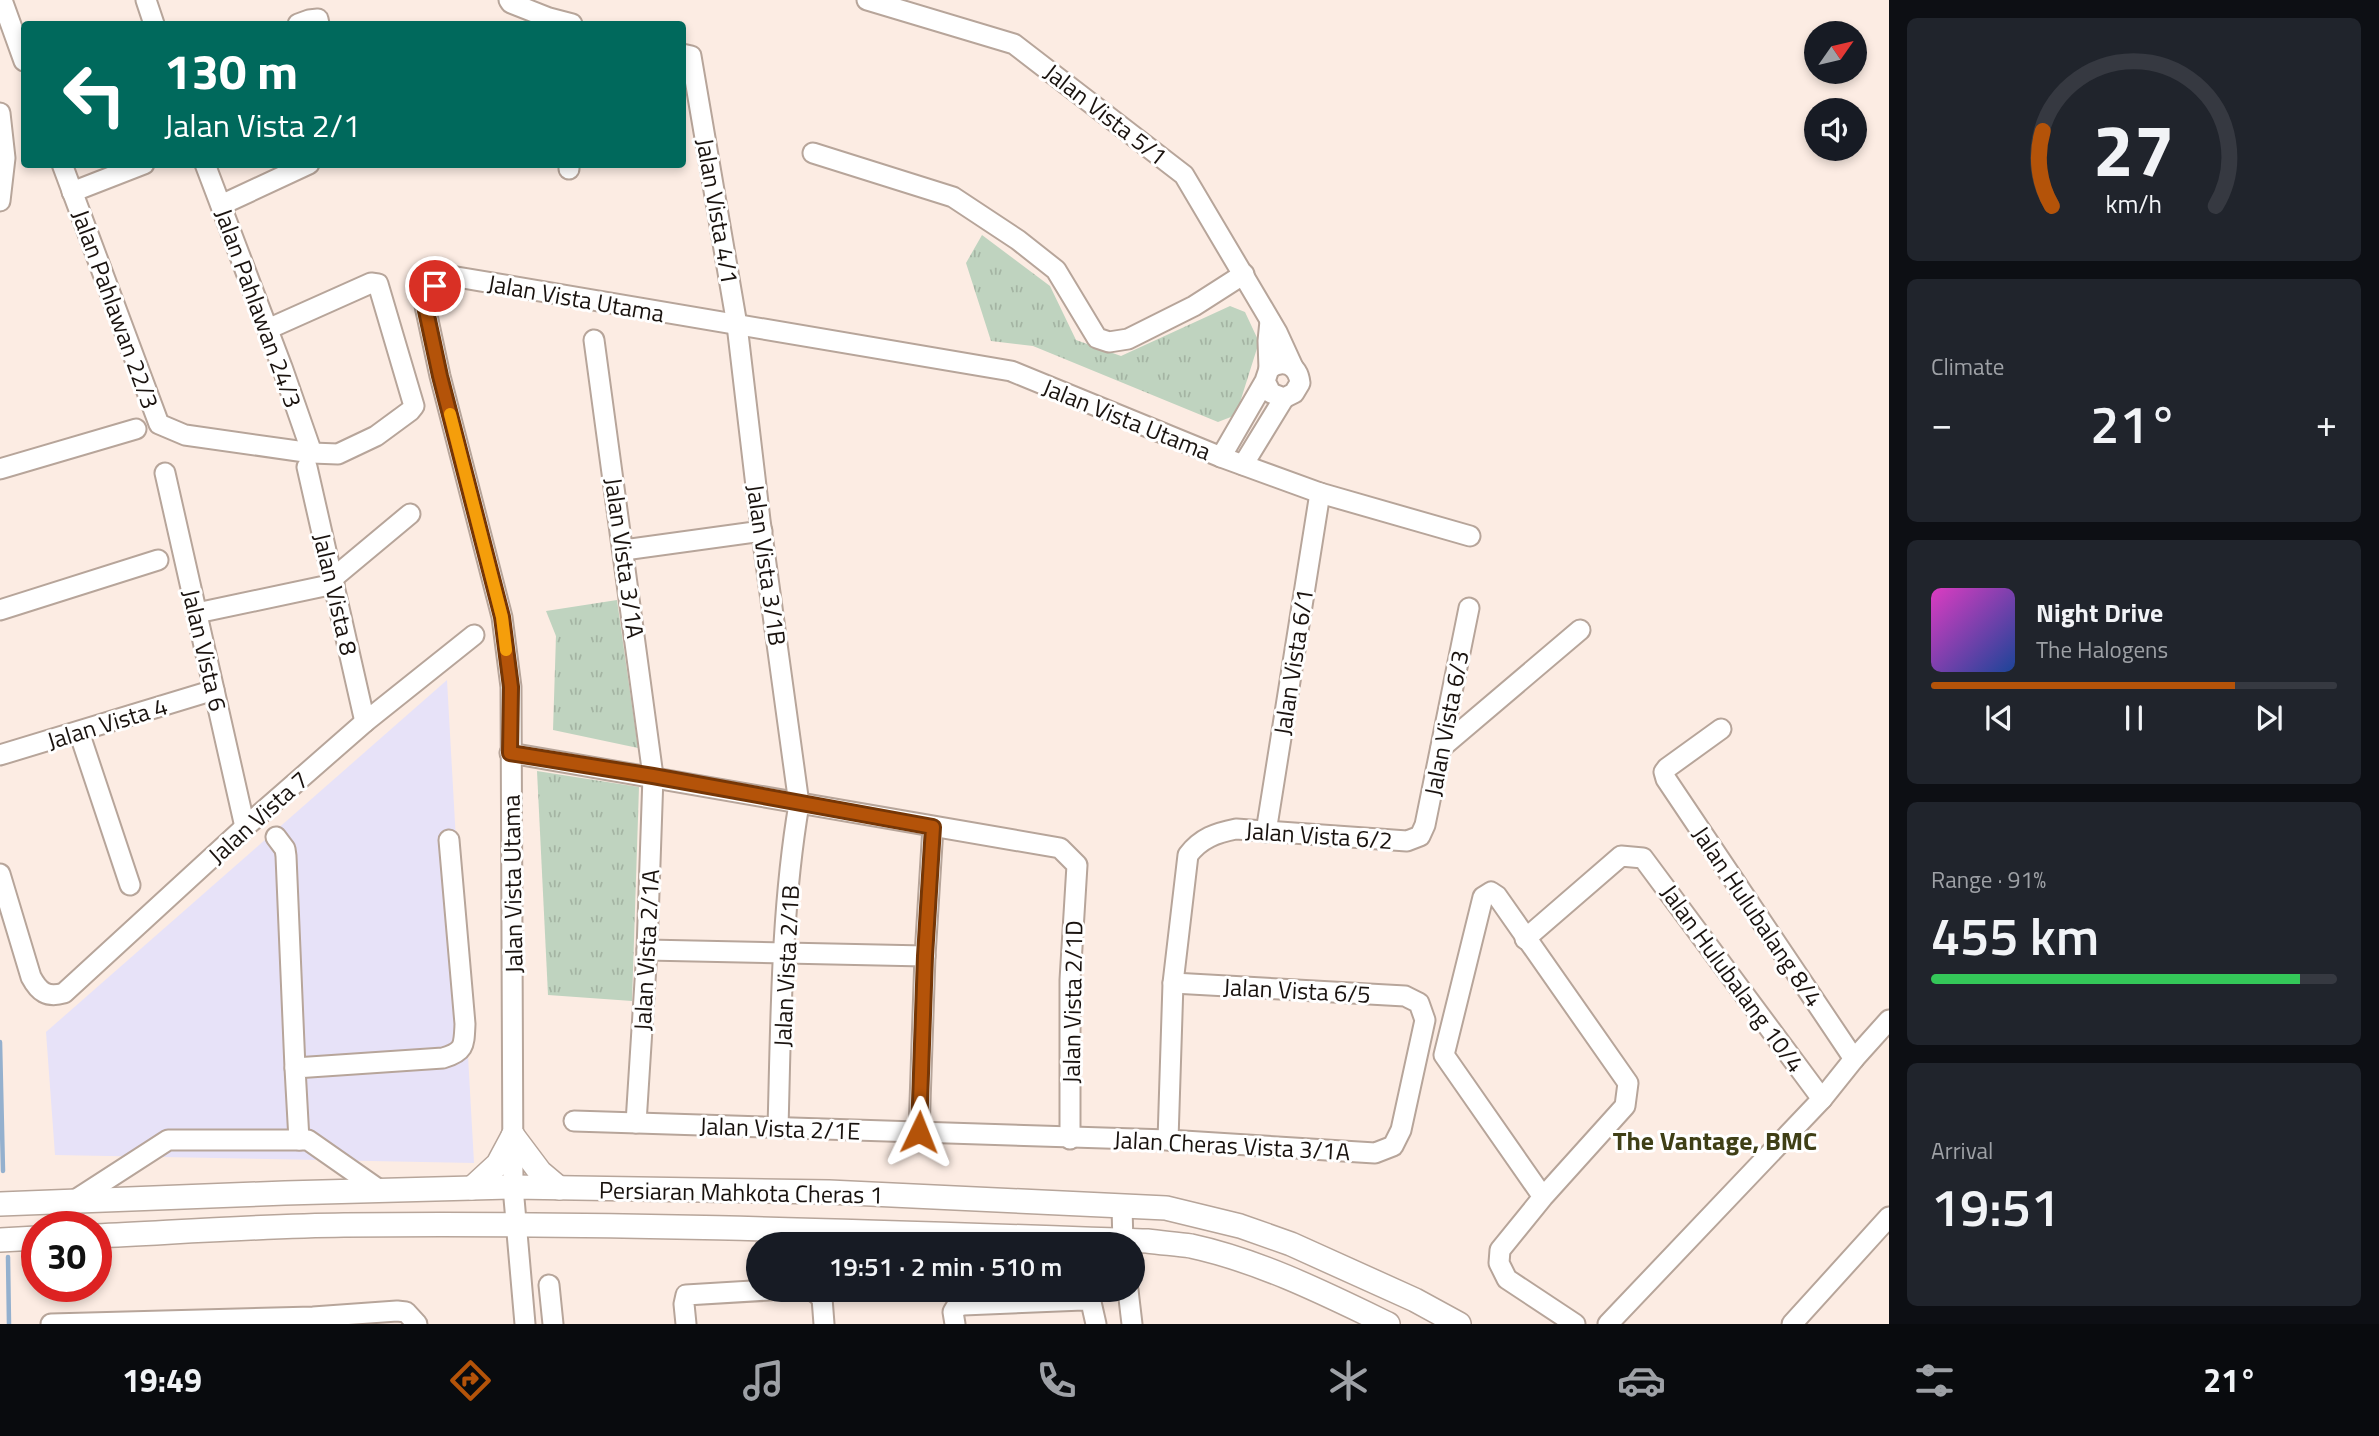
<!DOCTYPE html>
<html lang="en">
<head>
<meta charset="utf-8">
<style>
	:root { --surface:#171b24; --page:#20242c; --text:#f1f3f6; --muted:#9ea1a6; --line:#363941; --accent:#b45309 }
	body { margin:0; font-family:"Titillium Web",sans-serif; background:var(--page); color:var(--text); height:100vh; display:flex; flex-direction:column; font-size:26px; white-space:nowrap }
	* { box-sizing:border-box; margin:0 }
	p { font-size:23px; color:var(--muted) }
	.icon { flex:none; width:38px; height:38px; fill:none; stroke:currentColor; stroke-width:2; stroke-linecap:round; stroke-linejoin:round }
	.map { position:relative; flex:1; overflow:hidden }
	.sheet { display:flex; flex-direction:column; gap:18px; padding:18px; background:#0d0f14; width:490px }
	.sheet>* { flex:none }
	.hud { position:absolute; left:21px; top:21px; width:665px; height:147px; border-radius:7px; box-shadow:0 4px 10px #0003; background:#00695c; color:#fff; overflow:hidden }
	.needle { width:46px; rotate:56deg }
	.tools { position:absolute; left:1804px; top:21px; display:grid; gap:14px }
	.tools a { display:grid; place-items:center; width:63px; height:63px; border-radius:50%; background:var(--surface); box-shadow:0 4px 10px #0003; font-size:35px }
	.speed { position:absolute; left:21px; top:1211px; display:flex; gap:14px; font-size:35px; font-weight:700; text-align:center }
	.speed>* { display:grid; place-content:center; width:91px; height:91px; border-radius:50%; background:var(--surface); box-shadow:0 4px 10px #0003; line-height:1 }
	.speed .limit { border:10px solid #d22; background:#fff; color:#111 }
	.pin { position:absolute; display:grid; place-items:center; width:60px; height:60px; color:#fff; margin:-30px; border:4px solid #fff; border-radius:50%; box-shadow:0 2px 7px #0007 }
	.me { position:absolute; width:77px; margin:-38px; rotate:2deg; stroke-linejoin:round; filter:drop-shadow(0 0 5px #0008) }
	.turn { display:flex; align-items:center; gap:24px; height:147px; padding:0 28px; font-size:32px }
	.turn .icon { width:91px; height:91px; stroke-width:2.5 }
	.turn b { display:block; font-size:49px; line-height:60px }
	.big { font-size:52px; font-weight:600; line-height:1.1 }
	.sheet .tile { flex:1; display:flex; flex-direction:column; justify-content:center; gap:10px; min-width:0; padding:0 24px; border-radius:10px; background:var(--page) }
	.sheet .dial { align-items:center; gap:0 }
	.dial svg { height:182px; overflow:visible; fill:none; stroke:var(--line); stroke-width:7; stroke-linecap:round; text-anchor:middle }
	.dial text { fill:var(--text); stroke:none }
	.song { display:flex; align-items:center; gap:21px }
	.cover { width:84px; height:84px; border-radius:10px; background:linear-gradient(135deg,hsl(310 70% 55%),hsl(220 70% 35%)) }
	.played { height:7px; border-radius:4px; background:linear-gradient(90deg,var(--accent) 75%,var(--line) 75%) }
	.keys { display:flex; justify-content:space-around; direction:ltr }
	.heat { display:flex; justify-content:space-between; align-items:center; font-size:38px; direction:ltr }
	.charge { height:10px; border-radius:5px; background:linear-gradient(90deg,#34c759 91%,var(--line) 0) }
	.trip { position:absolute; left:746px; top:1232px; width:399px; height:70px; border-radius:35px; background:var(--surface); box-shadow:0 4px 10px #0003; font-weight:600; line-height:70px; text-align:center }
	.tabs { display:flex; height:112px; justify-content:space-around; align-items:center; background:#090b0e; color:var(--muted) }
	.tabs .icon { width:49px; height:49px }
	.tabs .on { color:var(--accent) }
	.tabs b { font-size:32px; color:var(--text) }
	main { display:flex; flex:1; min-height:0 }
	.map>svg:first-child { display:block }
	.education { fill:#e7e2f8 }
	.grass { fill:url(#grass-tufts) }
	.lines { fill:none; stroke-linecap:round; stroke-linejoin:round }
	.stream { stroke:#94b0ce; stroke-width:4.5 }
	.minor-casing { stroke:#b7a59a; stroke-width:23 }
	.major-casing { stroke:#b7a59a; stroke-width:26 }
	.minor { stroke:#fff; stroke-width:19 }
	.major { stroke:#fff; stroke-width:23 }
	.route-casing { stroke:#753606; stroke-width:18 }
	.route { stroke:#b45309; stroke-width:12 }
	.slow { stroke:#f59e0b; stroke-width:12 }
	.labels { text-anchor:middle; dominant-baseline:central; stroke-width:6; stroke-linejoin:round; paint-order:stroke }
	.street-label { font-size:24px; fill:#1a130f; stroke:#fff }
	.neighbourhood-label { font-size:26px; font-weight:bold; fill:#3f3f16; stroke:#fff }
</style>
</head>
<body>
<main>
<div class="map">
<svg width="1889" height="1324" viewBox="0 0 1889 1324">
	<defs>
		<pattern id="grass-tufts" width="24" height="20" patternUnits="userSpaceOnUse" patternTransform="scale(1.75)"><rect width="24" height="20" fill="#bfd3bf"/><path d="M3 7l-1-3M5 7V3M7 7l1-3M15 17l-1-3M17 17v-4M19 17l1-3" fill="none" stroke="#a4b4a3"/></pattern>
	</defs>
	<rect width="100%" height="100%" fill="#fcece3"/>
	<path class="education" d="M447 680 474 1163 55 1155 46 1032Z"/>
	<g class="grass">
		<path d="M982 235 1050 286 1076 340 1121 356 1230 306 1245 312 1259 342 1236 415 1218 422 1033 346 991 341 966 263Z"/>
		<path d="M617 600 638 748 553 730 556 636 546 611Z"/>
		<path d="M537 771 639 787 632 1001 548 995Z"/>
	</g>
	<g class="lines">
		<g class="stream">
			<path d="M0 1042 3 1171"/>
			<path d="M8 1257 9 1324"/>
		</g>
		<g class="minor-casing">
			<g id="minor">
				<path d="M2 0 24 61"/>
				<path d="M146 0 154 24"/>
				<path d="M509 0 511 3 549 18 572 24"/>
				<path d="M867 0 1014 44 1184 175 1277 332 1293 367"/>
				<path d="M298 24 309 20 318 19 319 24"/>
				<path d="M682 54 691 56 737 325 760 520 799 804C781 910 781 1020 778 1128"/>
				<path d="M0 113 5 158 0 201"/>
				<path d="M813 153 953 197 1018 240 1056 270 1097 338 1109 342 1128 339 1194 306 1244 274"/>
				<path d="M62 164 159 424 185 435 312 453 338 454 376 436 410 411 414 406 378 284 371 283 268 329"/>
				<path d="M205 164 282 367 312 453"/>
				<path d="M569 164V169"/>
				<path d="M72 192 144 164"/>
				<path d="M221 205 309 164"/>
				<path d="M594 340 653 776 647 950 636 1123"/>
				<path d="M1269 369 1268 341 1270 321"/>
				<path d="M1221 457 1265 381 1269 369C1283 358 1298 365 1300 383L1294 393 1284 398 1271 393 1265 381"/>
				<path d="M1243 465 1284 398"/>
				<path d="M307 467 365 722"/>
				<path d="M0 469 136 429"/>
				<path d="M165 473 245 827"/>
				<path d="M624 550 762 531"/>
				<path d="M332 579 410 514"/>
				<path d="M0 610 158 560"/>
				<path d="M197 613 334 584"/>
				<path d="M1721 729 1667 768 1664 772 1666 779 1854 1059"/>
				<path d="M79 732 130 885"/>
				<path d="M1441 748 1580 630"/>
				<path d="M510 753 1060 848 1077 865 1070 980V1139"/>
				<path d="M0 755 214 690"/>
				<path d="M1266 832 1320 493"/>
				<path d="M276 837 285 849 286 856 295 1068"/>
				<path d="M0 874 31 977C39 992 47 998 64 993L245 827 365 722 474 635"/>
				<path d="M1525 939 1621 856 1643 858 1822 1099"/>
				<path d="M647 950 925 956"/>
				<path d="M574 1121 1168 1140 1375 1153 1393 1146 1401 1130 1425 1020 1419 1003 1405 996 1173 983"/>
				<path d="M919 1132 925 956 933 827"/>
				<path d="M299 1140 295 1068 443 1058C465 1052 464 1045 465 1024L449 840"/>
				<path d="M1168 1140 1173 983 1188 855C1201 838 1216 833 1236 829L1407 841 1420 836 1425 825 1469 608"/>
				<path d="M1543 1197 1444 1055 1483 897 1491 892 1497 896 1628 1083 1625 1106 1543 1197 1500 1250 1499 1263 1507 1279 1575 1324"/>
				<path d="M72 1202 168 1140H308L381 1191"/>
				<path d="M1122 1207 1123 1244"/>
				<path d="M549 1285 553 1324"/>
				<path d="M812 1290 822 1298 824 1324"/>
				<path d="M1128 1290 1132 1324"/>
				<path d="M51 1324 313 1317 397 1311 406 1312 417 1324"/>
				<path d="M525 1324 513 1187 511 687 502 617 440 376 425 306 427 298 435 286 449 277H457L1011 371 1221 457 1320 493 1470 536"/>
				<path d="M686 1324 684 1304 686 1295 770 1290"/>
				<path d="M955 1324 953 1312 956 1307 963 1305 1083 1300 1091 1302 1096 1324"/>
				<path d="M1608 1324 1822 1099 1854 1059 1889 1020"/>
				<path d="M1792 1324 1889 1217"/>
			</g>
		</g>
		<g class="major-casing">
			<g id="major">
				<path d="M513 1136 540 1172 559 1188"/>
				<path d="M472 1188 498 1164 513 1136"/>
				<path d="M0 1204 285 1193 513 1187 829 1192 1166 1208 1240 1226 1291 1244 1415 1300 1459 1324"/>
				<path d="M96 1236C179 1232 262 1226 344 1225 612 1222 880 1232 1147 1241 1162 1243 1177 1244 1191 1246 1260 1261 1326 1294 1388 1324"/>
				<path d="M0 1240 37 1238"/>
			</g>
		</g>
		<use href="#minor" class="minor"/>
		<use href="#major" class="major"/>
	</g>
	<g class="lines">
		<g class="route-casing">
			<path id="route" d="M435 286 427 298 425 306 440 376 502 617 511 687 510 753 653 776 933 827 925 956 919 1132"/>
		</g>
		<use href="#route" class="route"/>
		<path class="slow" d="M450 414 502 617 506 650"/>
	</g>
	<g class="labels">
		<g class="street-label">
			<text transform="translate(1106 114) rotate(38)">Jalan Vista 5/1</text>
			<text transform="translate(718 211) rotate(80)">Jalan Vista 4/1</text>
			<text transform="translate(576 298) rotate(10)">Jalan Vista Utama</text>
			<text transform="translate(259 308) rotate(70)">Jalan Pahlawan 24/3</text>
			<text transform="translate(116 309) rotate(70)">Jalan Pahlawan 22/3</text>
			<text transform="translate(1127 419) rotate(22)">Jalan Vista Utama</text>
			<text transform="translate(625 558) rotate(82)">Jalan Vista 3/1A</text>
			<text transform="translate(767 565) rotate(82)">Jalan Vista 3/1B</text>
			<text transform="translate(336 594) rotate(77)">Jalan Vista 8</text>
			<text transform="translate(205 650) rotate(77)">Jalan Vista 6</text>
			<text transform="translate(1293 662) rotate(-81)">Jalan Vista 6/1</text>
			<text transform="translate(107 723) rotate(-17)">Jalan Vista 4</text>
			<text transform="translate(1446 723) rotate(-79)">Jalan Vista 6/3</text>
			<text transform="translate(258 817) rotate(-42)">Jalan Vista 7</text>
			<text transform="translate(1319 835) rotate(4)">Jalan Vista 6/2</text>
			<text transform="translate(512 884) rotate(-91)">Jalan Vista Utama</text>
			<text transform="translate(1758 916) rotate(56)">Jalan Hulubalang 8/4</text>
			<text transform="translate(646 950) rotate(-87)">Jalan Vista 2/1A</text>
			<text transform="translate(786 966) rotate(-87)">Jalan Vista 2/1B</text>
			<text transform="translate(1733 978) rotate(54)">Jalan Hulubalang 10/4</text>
			<text transform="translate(1297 990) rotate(3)">Jalan Vista 6/5</text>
			<text transform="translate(1072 1002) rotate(-89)">Jalan Vista 2/1D</text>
			<text transform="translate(780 1128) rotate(2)">Jalan Vista 2/1E</text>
			<text transform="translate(1232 1145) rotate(3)">Jalan Cheras Vista 3/1A</text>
			<text transform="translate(741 1192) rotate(1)">Persiaran Mahkota Cheras 1</text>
		</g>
		<g class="neighbourhood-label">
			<text x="1715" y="1140">The Vantage, BMC</text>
		</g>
	</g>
</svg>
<div class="tools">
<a><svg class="needle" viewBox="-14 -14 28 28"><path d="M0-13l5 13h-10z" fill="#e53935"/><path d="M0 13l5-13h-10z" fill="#9ea1a6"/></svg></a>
<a><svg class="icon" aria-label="sound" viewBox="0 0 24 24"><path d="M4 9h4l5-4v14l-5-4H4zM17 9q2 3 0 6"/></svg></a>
</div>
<div class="speed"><div class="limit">30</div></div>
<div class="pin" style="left:435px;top:286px;background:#d93025"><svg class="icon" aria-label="arrive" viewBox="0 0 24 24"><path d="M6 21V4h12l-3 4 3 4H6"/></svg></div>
<svg class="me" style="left:919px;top:1132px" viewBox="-20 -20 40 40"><path d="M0-17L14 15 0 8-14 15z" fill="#b45309" stroke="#fff" stroke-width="4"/></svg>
<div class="trip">19:51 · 2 min · 510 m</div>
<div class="hud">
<div class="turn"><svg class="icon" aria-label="left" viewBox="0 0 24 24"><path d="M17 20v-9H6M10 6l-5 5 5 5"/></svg><div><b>130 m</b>Jalan Vista 2/1</div></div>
</div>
</div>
<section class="sheet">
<div class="tile dial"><svg viewBox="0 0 100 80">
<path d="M14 69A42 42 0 1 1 86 69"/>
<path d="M14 69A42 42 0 0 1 10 36" stroke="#b45309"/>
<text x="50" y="56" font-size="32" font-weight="700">27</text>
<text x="50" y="72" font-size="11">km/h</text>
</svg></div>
<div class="tile"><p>Climate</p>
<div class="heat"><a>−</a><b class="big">21°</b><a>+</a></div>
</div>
<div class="tile">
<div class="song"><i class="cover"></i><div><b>Night Drive</b><p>The Halogens</p></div></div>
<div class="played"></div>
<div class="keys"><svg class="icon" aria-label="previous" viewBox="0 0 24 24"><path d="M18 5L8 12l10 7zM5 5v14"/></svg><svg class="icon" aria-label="pause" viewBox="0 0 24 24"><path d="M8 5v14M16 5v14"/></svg><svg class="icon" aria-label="next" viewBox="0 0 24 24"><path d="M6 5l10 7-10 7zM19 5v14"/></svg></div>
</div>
<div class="tile"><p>Range · 91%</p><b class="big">455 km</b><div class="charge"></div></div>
<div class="tile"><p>Arrival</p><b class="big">19:51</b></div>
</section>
</main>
<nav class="tabs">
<b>19:49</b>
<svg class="icon on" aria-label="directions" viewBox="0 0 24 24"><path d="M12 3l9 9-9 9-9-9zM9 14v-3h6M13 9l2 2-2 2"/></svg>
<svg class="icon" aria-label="music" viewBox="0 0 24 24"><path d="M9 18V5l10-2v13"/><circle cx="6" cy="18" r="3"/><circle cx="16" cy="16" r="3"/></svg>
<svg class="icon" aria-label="phone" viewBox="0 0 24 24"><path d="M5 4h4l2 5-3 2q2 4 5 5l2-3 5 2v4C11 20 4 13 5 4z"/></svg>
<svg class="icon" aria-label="climate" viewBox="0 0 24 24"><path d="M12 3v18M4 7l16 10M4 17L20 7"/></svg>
<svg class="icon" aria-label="car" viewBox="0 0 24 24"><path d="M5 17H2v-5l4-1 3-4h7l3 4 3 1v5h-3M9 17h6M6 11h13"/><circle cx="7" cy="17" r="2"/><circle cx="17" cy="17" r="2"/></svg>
<svg class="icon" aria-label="filters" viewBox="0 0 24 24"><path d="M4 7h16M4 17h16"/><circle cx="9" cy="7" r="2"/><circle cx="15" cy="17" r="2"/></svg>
<b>21°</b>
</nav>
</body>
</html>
